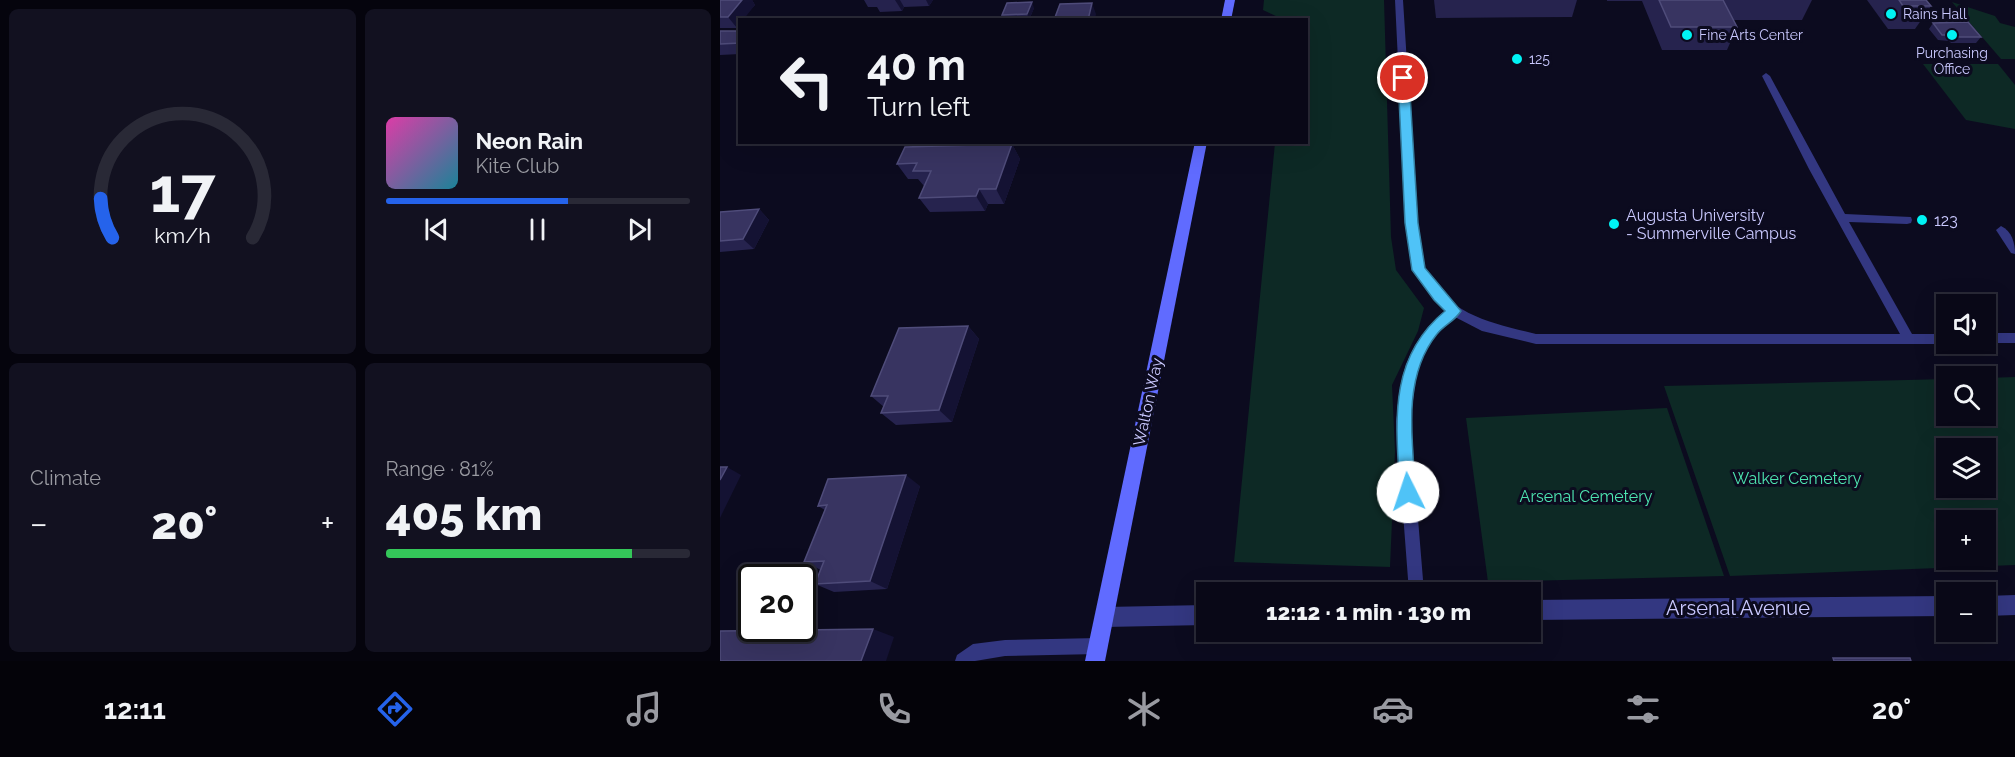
<!DOCTYPE html>
<html lang="en">
<head>
<meta charset="utf-8">
<style>
	:root { --surface:#090817; --page:#121120; --text:#f1f3f6; --muted:#999aa1; --line:#292936; --accent:#2563eb }
	body { margin:0; font-family:Raleway,sans-serif; background:var(--page); color:var(--text); height:100vh; display:flex; flex-direction:column; font-size:22px; white-space:nowrap }
	* { box-sizing:border-box; margin:0 }
	p { font-size:20px; color:var(--muted) }
	.icon { flex:none; width:33px; height:33px; fill:none; stroke:currentColor; stroke-width:2; stroke-linecap:round; stroke-linejoin:round }
	.map { position:relative; flex:1; overflow:hidden }
	.panel { display:flex; flex-direction:column; gap:9px; padding:9px; background:#05040d; width:720px }
	.panel>* { flex:none }
	.guide { position:absolute; left:18px; top:18px; width:570px; height:126px; border-radius:0px; box-shadow:0 6px 24px #0002,0 0 0 2px var(--line); background:#090817; color:var(--text); overflow:hidden }
	.tools { position:absolute; left:1216px; top:294px; display:grid; gap:12px }
	.tools a { display:grid; place-items:center; width:60px; height:60px; border-radius:0px; background:var(--surface); box-shadow:0 6px 24px #0002,0 0 0 2px var(--line); font-size:30px }
	.speed { position:absolute; left:18px; top:564px; display:flex; gap:12px; font-size:30px; font-weight:700; text-align:center }
	.speed>* { display:grid; place-content:center; width:78px; height:78px; border-radius:50%; background:var(--surface); box-shadow:0 6px 24px #0002,0 0 0 2px var(--line); line-height:1 }
	.speed .limit { border:3px solid #111; border-radius:9px; background:#fff; color:#111 }
	.pin { position:absolute; display:grid; place-items:center; width:51px; height:51px; color:#fff; margin:-26px; border:3px solid #fff; border-radius:50%; box-shadow:0 2px 6px #0007 }
	.me { position:absolute; width:66px; margin:-33px; rotate:356deg; stroke-linejoin:round; filter:drop-shadow(0 0 4px #0008) }
	.turn { display:flex; align-items:center; gap:21px; height:126px; padding:0 30px; font-size:27px }
	.turn .icon { width:78px; height:78px; stroke-width:2.5 }
	.turn b { display:block; font-size:42px; line-height:51px }
	.big { font-size:45px; font-weight:800; line-height:1.1 }
	.panel .widget { flex:1; display:flex; flex-direction:column; justify-content:center; gap:9px; min-width:0; padding:0 21px; border-radius:9px; background:var(--page) }
	.panel .dial { align-items:center; gap:0 }
	.dial svg { height:156px; overflow:visible; fill:none; stroke:var(--line); stroke-width:7; stroke-linecap:round; text-anchor:middle }
	.dial text { fill:var(--text); stroke:none }
	.song { display:flex; align-items:center; gap:18px }
	.cover { width:72px; height:72px; border-radius:9px; background:linear-gradient(135deg,hsl(320 70% 55%),hsl(190 70% 35%)) }
	.played { height:6px; border-radius:3px; background:linear-gradient(90deg,var(--accent) 60%,var(--line) 60%) }
	.keys { display:flex; justify-content:space-around; direction:ltr }
	.heat { display:flex; justify-content:space-between; align-items:center; font-size:33px; direction:ltr }
	.charge { height:9px; border-radius:4px; background:linear-gradient(90deg,#34c759 81%,var(--line) 0) }
	.panel .tiles { flex:1; display:grid; gap:9px; grid-template-columns:repeat(2,1fr) }
	.trip { position:absolute; left:476px; top:582px; width:345px; height:60px; border-radius:0px; background:var(--surface); box-shadow:0 6px 24px #0002,0 0 0 2px var(--line); font-weight:800; line-height:60px; text-align:center }
	.menu { display:flex; height:96px; justify-content:space-around; align-items:center; background:#040309; color:var(--muted) }
	.menu .icon { width:42px; height:42px }
	.menu .selected { color:var(--accent) }
	.menu b { font-size:27px; color:var(--text) }
	main { display:flex; flex:1; min-height:0 }
	.map>svg:first-child { display:block }
	.green { fill:#0d2925; fill-rule:evenodd }
	.lines { fill:none; stroke-linecap:round; stroke-linejoin:round }
	.service { fill:#333781; fill-rule:evenodd }
	.minor { fill:#333781; fill-rule:evenodd }
	.secondary { fill:#606bff; fill-rule:evenodd }
	.wall { fill:#26234e }
	.shaded-wall { fill:#141233 }
	.building { fill:#383461; stroke:#4f4c7a; stroke-width:1.5 }
	.route { fill:#4fc3f7; stroke:#337fa1; stroke-width:1.5 }
	.poi-dot { fill:#00f3f4; stroke:#0c0b1f; stroke-width:2 }
	.labels { text-anchor:middle; dominant-baseline:central; stroke-width:6; stroke-linejoin:round; paint-order:stroke }
	.far-poi-label { font-size:14px; fill:#cac9ff; stroke:#0c0b1f; text-anchor:start }
	.poi-label { font-size:16px; fill:#cac9ff; stroke:#0c0b1f; text-anchor:start }
	.street-label { font-size:16px; fill:#cac9ff; stroke:#0c0b1f }
	.park-label { font-size:16px; fill:#4ee6b1; stroke:#0c0b1f }
	.near-street-label { font-size:20px; fill:#cac9ff; stroke:#0c0b1f }
</style>
</head>
<body>
<main>
<section class="panel">
<div class="tiles">
<div class="widget dial"><svg viewBox="0 0 100 80">
<path d="M14 69A42 42 0 1 1 86 69"/>
<path d="M14 69A42 42 0 0 1 8 49" stroke="#2563eb"/>
<text x="50" y="56" font-size="32" font-weight="700">17</text>
<text x="50" y="72" font-size="11">km/h</text>
</svg></div>
<div class="widget">
<div class="song"><i class="cover"></i><div><b>Neon Rain</b><p>Kite Club</p></div></div>
<div class="played"></div>
<div class="keys"><svg class="icon" aria-label="previous" viewBox="0 0 24 24"><path d="M18 5L8 12l10 7zM5 5v14"/></svg><svg class="icon" aria-label="pause" viewBox="0 0 24 24"><path d="M8 5v14M16 5v14"/></svg><svg class="icon" aria-label="next" viewBox="0 0 24 24"><path d="M6 5l10 7-10 7zM19 5v14"/></svg></div>
</div>
<div class="widget"><p>Climate</p>
<div class="heat"><a>−</a><b class="big">20°</b><a>+</a></div>
</div>
<div class="widget"><p>Range · 81%</p><b class="big">405 km</b><div class="charge"></div></div>
</div>
</section>
<div class="map">
<svg width="1295" height="661" viewBox="0 0 1295 661">
	<rect width="100%" height="100%" fill="#0c0b1f"/>
	<g class="green">
		<path d="M544 0H664L671 237 676 270 704 308 698 331 672 385 675 451 670 567 514 562 555 143 586 142V20L562 19 543 10Z"/>
		<path d="M1232 2 1275 16 1280 23 1295 27V59H1281Z"/>
		<path d="M1203 64H1278L1295 85V129L1246 120Z"/>
		<path d="M1295 377V565L1010 576 944 386 1227 379V416H1266V378ZM1266 448V488H1227V448ZM1266 520V560H1227V520Z"/>
		<path d="M947 408 1004 576 768 582 746 418Z"/>
	</g>
	<g class="lines">
		<g class="service">
			<path d="M675 0H683C687 63 691 126 694 188 695 206 697 257 704 270 729 315 771 323 816 334H1180L1089 169 1042 76 1046 73 1050 76 1125 214 1191 217 1192 220 1191 223 1187 224 1129 222 1192 334H1227L1228 344H816L762 331 735 317 717 332 698 365 690 421 704 592H689L676 421 686 364 709 326 726 311 714 299 692 270 686 223Z"/>
			<path d="M1281 226C1292 231 1295 243 1295 254L1291 253 1276 230Z"/>
			<rect x="1266" y="333" width="29" height="10"/>
			<path d="M378 638 384 640 386 646 384 652 378 654 285 656 255 661H235L237 655 253 644 285 640Z"/>
		</g>
		<g class="minor">
			<path d="M1295 595V615L1266 616V596Z"/>
			<path d="M1227 596V616L810 620V600Z"/>
			<path d="M486 605V625L385 627 378 624 375 617 378 610 385 607Z"/>
		</g>
		<g class="secondary">
			<path d="M505 0H515L511 20H501Z"/>
			<path d="M475 142H487L385 661H365Z"/>
		</g>
	</g>
	<g class="wall">
		<path d="M0 0H32L35 5 20 20V24L17 28H0Z"/>
		<path d="M144 0H213L209 6 184 7 182 11 160 12 157 7H148Z"/>
		<path d="M714 0H857L852 17 716 18Z"/>
		<path d="M887 0H1092L1082 20H1014L1017 27 1007 50H942L922 1H887Z"/>
		<path d="M1147 0H1206L1211 6 1195 29H1168Z"/>
		<path d="M314 8 309 20H284L282 15Z"/>
		<path d="M1213 23 1261 37 1256 43H1231L1229 41 1218 40 1209 29Z"/>
		<path d="M0 31H20V54L0 55Z"/>
		<path d="M292 144 300 159 284 204H268L265 211 210 212 199 198 204 186 198 179H188L177 164Z"/>
		<path d="M39 209 49 220 34 249 0 252V212Z"/>
		<path d="M248 326 259 339 232 422 176 425 161 413 164 407 151 396Z"/>
		<path d="M200 486 167 589 114 592 95 584 101 570 84 562 105 510 98 506Z"/>
	</g>
	<g class="shaded-wall">
		<path d="M22 0H32L35 5 23 20H20V24L17 28 8 17Z"/>
		<path d="M175 0H180L184 7 182 11Z"/>
		<path d="M206 0H213L209 6Z"/>
		<path d="M312 2 314 8 309 20 307 14Z"/>
		<path d="M372 3 376 14 375 20H368Z"/>
		<path d="M292 144 300 159 284 204 276 189Z"/>
		<path d="M259 189 268 204 265 211 256 196Z"/>
		<path d="M39 209 49 220 34 249 23 239Z"/>
		<path d="M248 326 259 339 232 422 219 410Z"/>
		<path d="M7 467 21 475 0 518V480Z"/>
		<path d="M186 475 200 486 167 589 150 581Z"/>
		<path d="M153 629 174 637 166 661H141Z"/>
	</g>
	<g class="building">
		<path d="M0 0H22L8 17H0Z"/>
		<path d="M939 0H1003L1017 27H951Z"/>
		<path d="M1179 0H1206L1211 6H1183Z"/>
		<path d="M312 2 307 14 282 15 287 3Z"/>
		<path d="M372 3 368 20H334L340 4Z"/>
		<path d="M1248 22 1261 37H1235L1233 35H1222L1213 23Z"/>
		<path d="M0 31H20V43L0 44Z"/>
		<path d="M292 144 276 189H259L256 196 199 198 211 171H193L197 163 177 164 185 147Z"/>
		<path d="M39 209 23 239 0 241V212Z"/>
		<path d="M248 326 219 410 161 413 168 396H151L179 328Z"/>
		<path d="M0 467H7L0 480Z"/>
		<path d="M186 475 150 581 95 584 104 561 84 562 107 505 98 506 108 479Z"/>
		<path d="M153 629 141 661H0V631Z"/>
		<path d="M1113 658H1190L1191 661H1114Z"/>
	</g>
	<path class="route" d="M683 75 689 78 698 223 705 268 741 311C735 321 724 325 717 334 682 377 692 440 696 492L694 497 688 499 682 497 680 492C676 424 667 359 725 311L714 300 692 270 685 223 678 78Z"/>
	<g class="poi-dot">
		<circle cx="1171" cy="14" r="6"/>
		<circle cx="967" cy="35" r="6"/>
		<circle cx="1232" cy="35" r="6"/>
		<circle cx="797" cy="59" r="6"/>
		<circle cx="1202" cy="220" r="6"/>
		<circle cx="894" cy="224" r="6"/>
	</g>
	<g class="labels">
		<g class="far-poi-label">
			<text x="1183" y="14">Rains Hall</text>
			<text x="979" y="35">Fine Arts Center</text>
			<text x="1232" y="53" text-anchor="middle">Purchasing<tspan x="1232" dy="16">Office</tspan></text>
			<text x="809" y="59">125</text>
		</g>
		<g class="poi-label">
			<text x="906" y="215">Augusta University<tspan x="906" dy="18">- Summerville Campus</tspan></text>
			<text x="1214" y="220">123</text>
		</g>
		<g class="street-label">
			<text transform="translate(428 402) rotate(-78)">Walton Way</text>
		</g>
		<g class="park-label">
			<text x="1077" y="478">Walker Cemetery</text>
			<text x="866" y="496">Arsenal Cemetery</text>
		</g>
		<g class="near-street-label">
			<text x="1018" y="608">Arsenal Avenue</text>
		</g>
	</g>
</svg>
<div class="tools">
<a><svg class="icon" aria-label="sound" viewBox="0 0 24 24"><path d="M4 9h4l5-4v14l-5-4H4zM17 9q2 3 0 6"/></svg></a>
<a><svg class="icon" aria-label="search" viewBox="0 0 24 24"><circle cx="10" cy="10" r="6"/><path d="M15 15l6 6"/></svg></a>
<a><svg class="icon" aria-label="layers" viewBox="0 0 24 24"><path d="M12 4l9 5-9 5-9-5zM3 14l9 5 9-5"/></svg></a>
<a>+</a>
<a>−</a>
</div>
<div class="speed"><div class="limit">20</div></div>
<div class="pin" style="left:683px;top:78px;background:#d93025"><svg class="icon" aria-label="arrive" viewBox="0 0 24 24"><path d="M6 21V4h12l-3 4 3 4H6"/></svg></div>
<svg class="me" style="left:688px;top:492px" viewBox="-20 -20 40 40"><circle r="19" fill="#fff"/><path d="M0-13L10 11 0 6-10 11z" fill="#4fc3f7"/></svg>
<div class="trip">12:12 · 1 min · 130 m</div>
<div class="guide">
<div class="turn"><svg class="icon" aria-label="left" viewBox="0 0 24 24"><path d="M17 20v-9H6M10 6l-5 5 5 5"/></svg><div><b>40 m</b>Turn left</div></div>
</div>
</div>
</main>
<nav class="menu">
<b>12:11</b>
<svg class="icon selected" aria-label="directions" viewBox="0 0 24 24"><path d="M12 3l9 9-9 9-9-9zM9 14v-3h6M13 9l2 2-2 2"/></svg>
<svg class="icon" aria-label="music" viewBox="0 0 24 24"><path d="M9 18V5l10-2v13"/><circle cx="6" cy="18" r="3"/><circle cx="16" cy="16" r="3"/></svg>
<svg class="icon" aria-label="phone" viewBox="0 0 24 24"><path d="M5 4h4l2 5-3 2q2 4 5 5l2-3 5 2v4C11 20 4 13 5 4z"/></svg>
<svg class="icon" aria-label="climate" viewBox="0 0 24 24"><path d="M12 3v18M4 7l16 10M4 17L20 7"/></svg>
<svg class="icon" aria-label="car" viewBox="0 0 24 24"><path d="M5 17H2v-5l4-1 3-4h7l3 4 3 1v5h-3M9 17h6M6 11h13"/><circle cx="7" cy="17" r="2"/><circle cx="17" cy="17" r="2"/></svg>
<svg class="icon" aria-label="filters" viewBox="0 0 24 24"><path d="M4 7h16M4 17h16"/><circle cx="9" cy="7" r="2"/><circle cx="15" cy="17" r="2"/></svg>
<b>20°</b>
</nav>
</body>
</html>
